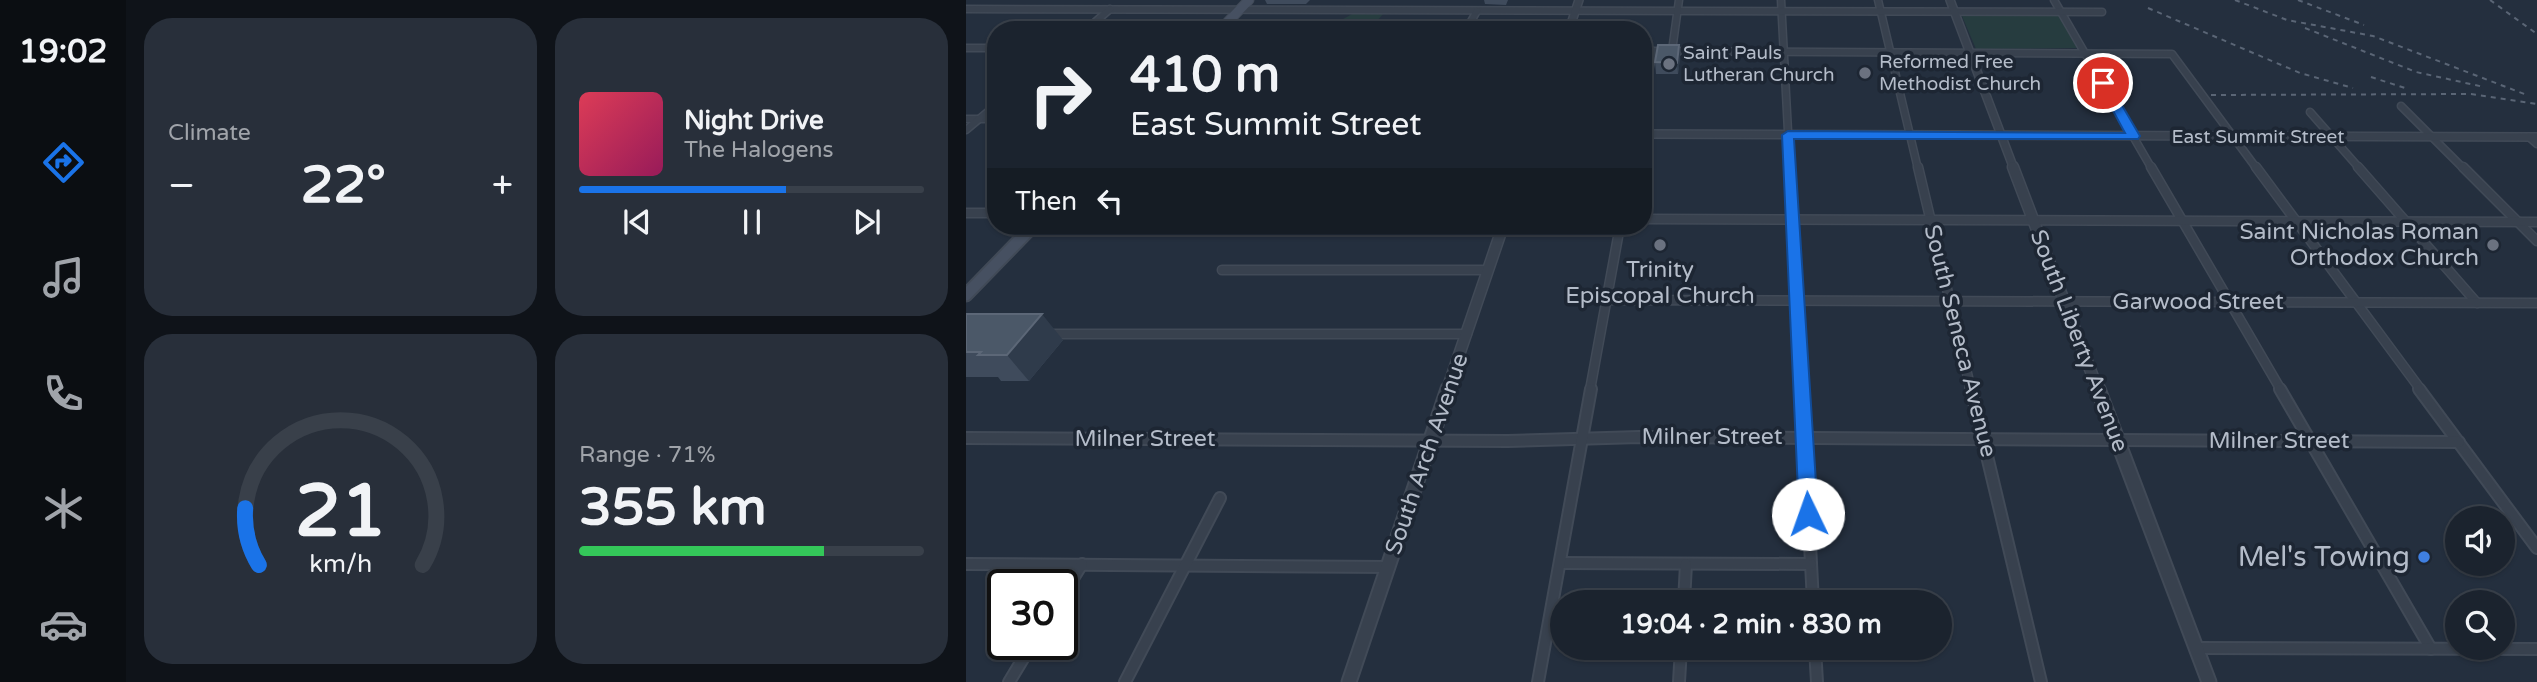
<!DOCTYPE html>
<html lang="en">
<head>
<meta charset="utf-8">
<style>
	:root { --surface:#1b232e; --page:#282f3a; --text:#f1f3f6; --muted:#a0a4aa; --line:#39404a; --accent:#1a73e8 }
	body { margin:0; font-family:"Varela Round",sans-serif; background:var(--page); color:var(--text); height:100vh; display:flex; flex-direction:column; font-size:26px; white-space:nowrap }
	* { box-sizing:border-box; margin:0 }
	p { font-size:23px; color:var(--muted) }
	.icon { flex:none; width:38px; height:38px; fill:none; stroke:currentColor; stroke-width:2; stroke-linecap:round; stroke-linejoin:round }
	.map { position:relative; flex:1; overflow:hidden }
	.panel { display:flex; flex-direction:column; gap:18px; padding:18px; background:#0f1319; width:840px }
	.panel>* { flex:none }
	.guide { position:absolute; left:21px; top:21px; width:665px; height:214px; border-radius:28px; box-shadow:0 2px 5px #0004,0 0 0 2px var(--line); background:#1b232e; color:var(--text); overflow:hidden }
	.tools { position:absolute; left:1479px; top:506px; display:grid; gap:14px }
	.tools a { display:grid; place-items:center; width:70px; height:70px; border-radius:50%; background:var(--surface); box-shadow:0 2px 5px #0004,0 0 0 2px var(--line); font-size:35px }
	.speed { position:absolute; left:21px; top:569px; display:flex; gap:14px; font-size:35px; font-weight:700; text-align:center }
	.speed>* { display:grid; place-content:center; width:91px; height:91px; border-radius:50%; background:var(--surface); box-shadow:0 2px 5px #0004,0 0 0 2px var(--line); line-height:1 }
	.speed .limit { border:4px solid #111; border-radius:10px; background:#fff; color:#111 }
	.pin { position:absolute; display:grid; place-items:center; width:60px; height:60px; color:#fff; margin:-30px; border:4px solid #fff; border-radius:50%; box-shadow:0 2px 7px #0007 }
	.me { position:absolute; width:77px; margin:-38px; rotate:357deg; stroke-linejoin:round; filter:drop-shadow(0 0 5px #0008) }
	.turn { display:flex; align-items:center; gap:24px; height:147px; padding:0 28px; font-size:32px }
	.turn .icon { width:91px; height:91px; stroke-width:2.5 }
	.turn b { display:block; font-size:49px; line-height:60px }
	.then { display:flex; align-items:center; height:66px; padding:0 28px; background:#0003; gap:14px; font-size:26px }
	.big { font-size:52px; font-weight:700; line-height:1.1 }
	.panel .widget { flex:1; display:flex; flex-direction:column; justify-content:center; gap:10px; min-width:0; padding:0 24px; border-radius:28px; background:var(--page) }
	.panel .dial { align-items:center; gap:0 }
	.dial svg { height:182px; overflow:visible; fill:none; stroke:var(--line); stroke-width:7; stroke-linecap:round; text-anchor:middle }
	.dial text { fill:var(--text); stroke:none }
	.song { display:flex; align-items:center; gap:21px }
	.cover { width:84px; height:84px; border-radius:10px; background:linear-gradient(135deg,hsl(350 70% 55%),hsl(330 70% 35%)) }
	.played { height:7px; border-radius:4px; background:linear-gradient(90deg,var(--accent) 60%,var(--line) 60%) }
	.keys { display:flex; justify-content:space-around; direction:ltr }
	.heat { display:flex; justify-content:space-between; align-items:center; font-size:38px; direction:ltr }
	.charge { height:10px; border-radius:5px; background:linear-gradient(90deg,#34c759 71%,var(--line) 0) }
	.panel .tiles { flex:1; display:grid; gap:18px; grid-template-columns:repeat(2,1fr) }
	.trip { position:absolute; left:584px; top:590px; width:402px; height:70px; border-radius:35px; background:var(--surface); box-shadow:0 2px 5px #0004,0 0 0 2px var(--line); font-weight:700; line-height:70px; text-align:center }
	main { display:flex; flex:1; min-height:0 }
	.dock { display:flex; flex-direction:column; width:126px; justify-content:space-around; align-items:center; background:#0b0e12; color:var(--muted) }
	.dock .icon { width:49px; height:49px }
	.dock .current { color:var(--accent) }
	.dock b { font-size:32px; color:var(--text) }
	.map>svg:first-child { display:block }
	.green { fill:#263c3f }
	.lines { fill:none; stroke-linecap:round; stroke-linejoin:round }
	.minor-far2-casing { stroke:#414a57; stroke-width:9 }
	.minor-far1-casing { stroke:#414a57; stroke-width:11 }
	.minor-casing { stroke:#414a57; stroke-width:14 }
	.tertiary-far2-casing { stroke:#414a57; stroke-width:10 }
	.tertiary-far1-casing { stroke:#414a57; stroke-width:13 }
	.tertiary-casing { stroke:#414a57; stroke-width:17 }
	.secondary-far1-casing { stroke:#414a57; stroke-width:11 }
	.secondary-casing { stroke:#414a57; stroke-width:15 }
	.minor-far2 { stroke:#38414e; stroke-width:6 }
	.minor-far1 { stroke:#38414e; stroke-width:8 }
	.minor { stroke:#38414e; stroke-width:10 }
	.tertiary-far2 { stroke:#38414e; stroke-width:7 }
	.tertiary-far1 { stroke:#38414e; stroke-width:10 }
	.tertiary { stroke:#38414e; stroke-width:13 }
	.secondary-far1 { stroke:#465061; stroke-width:9 }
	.secondary { stroke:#465061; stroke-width:11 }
	.rail { stroke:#5a6575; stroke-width:2; stroke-dasharray:5 5; stroke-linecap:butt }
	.wall { fill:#3f4b5c }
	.shaded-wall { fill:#2f3b4b }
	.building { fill:#4b5868; stroke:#5c6777; stroke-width:2 }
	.route { fill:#1a73e8; stroke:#114b97; stroke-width:2 }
	.worship-dot { fill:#6b7280; stroke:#1d2633; stroke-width:2.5 }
	.shop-dot { fill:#3f7fe0; stroke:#1d2633; stroke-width:2.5 }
	.labels { text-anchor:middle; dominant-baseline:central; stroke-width:7; stroke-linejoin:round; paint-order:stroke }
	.far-poi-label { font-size:19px; fill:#b4bcc9; stroke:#1d2633; text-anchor:start }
	.far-street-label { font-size:19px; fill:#b4bcc9; stroke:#1d2633 }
	.poi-label { font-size:23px; fill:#b4bcc9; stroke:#1d2633; text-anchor:end }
	.street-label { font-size:23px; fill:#b4bcc9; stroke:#1d2633 }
	.near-poi-label { font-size:28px; fill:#b4bcc9; stroke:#1d2633; text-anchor:end }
</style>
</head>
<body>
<main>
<nav class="dock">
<b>19:02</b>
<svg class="icon current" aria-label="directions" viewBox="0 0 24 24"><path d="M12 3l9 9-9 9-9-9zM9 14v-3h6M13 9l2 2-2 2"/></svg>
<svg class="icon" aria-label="music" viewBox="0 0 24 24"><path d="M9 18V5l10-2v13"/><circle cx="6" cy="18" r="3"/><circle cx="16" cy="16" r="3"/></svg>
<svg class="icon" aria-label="phone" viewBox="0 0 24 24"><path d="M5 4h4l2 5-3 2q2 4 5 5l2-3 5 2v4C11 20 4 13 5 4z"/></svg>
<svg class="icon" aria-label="climate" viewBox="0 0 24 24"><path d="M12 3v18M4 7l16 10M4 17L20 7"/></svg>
<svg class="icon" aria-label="car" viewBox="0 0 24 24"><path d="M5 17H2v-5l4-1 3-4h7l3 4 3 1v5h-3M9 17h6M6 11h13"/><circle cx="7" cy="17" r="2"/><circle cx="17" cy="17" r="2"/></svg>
</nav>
<section class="panel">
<div class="tiles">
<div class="widget"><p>Climate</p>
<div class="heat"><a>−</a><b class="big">22°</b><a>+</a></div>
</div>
<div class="widget">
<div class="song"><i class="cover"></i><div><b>Night Drive</b><p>The Halogens</p></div></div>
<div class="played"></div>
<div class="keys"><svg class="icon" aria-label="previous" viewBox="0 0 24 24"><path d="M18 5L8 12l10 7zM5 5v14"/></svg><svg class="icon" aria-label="pause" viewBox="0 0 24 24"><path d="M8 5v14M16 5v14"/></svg><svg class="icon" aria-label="next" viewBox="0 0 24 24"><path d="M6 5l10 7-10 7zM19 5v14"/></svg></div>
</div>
<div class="widget dial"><svg viewBox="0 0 100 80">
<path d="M14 69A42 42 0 1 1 86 69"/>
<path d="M14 69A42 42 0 0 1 8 44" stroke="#1a73e8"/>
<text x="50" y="56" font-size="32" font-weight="700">21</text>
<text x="50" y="72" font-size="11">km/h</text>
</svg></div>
<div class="widget"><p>Range · 71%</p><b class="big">355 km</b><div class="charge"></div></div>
</div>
</section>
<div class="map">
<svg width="1571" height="682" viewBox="0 0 1571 682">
	<rect width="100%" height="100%" fill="#242f3e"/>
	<g class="green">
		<path d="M386 14H417L406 27 426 30H358Z"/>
		<path d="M998 14H1088L1093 15 1111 48 1010 49 996 16Z"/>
	</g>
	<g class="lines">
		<g class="minor-far2-casing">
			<g id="minor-far2">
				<path d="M815 0 824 169"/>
				<path d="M912 0 952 169"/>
				<path d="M1088 0 1186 169"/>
				<path d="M0 9 1136 12"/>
				<path d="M120 30 144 9"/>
				<path d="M500 30 511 11"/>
				<path d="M0 48H30"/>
				<path d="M677 51 1206 54 1291 169"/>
				<path d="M706 51 713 0"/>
				<path d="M677 101 687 51"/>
				<path d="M1435 106 1498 169"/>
				<path d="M1344 112 1394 169"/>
				<path d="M0 119H30"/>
				<path d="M0 130 30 105"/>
				<path d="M1563 137 1571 144"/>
			</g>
		</g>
		<g class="minor-far1-casing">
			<g id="minor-far1">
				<path d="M824 167 836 390"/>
				<path d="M952 167 1005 390"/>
				<path d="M1185 167 1315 390"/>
				<path d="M1290 167 1455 390"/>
				<path d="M1392 167 1511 303"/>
				<path d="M1497 167 1571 241"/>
				<path d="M0 213H30"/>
				<path d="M677 219 1571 222"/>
				<path d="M256 270H522"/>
				<path d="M642 300 1571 303"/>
				<path d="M82 334H501"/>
				<path d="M624 390 654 226"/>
			</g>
		</g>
		<g class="minor-casing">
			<g id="minor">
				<path d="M836 389 847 602"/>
				<path d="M1005 389 1075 682"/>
				<path d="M1314 389 1465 649"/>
				<path d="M1453 389 1571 548"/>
				<path d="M0 438 542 441 673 437 1493 442"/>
				<path d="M595 563 845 564"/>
				<path d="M0 564 423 567"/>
				<path d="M96 596 116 564"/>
				<path d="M718 602 720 564"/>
				<path d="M849 648 851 682"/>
				<path d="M1230 648 1571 649"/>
				<path d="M43 682 66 644"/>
				<path d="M159 682 254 498"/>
				<path d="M572 682 625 389"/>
				<path d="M713 682 715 648"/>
			</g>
		</g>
		<g class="tertiary-far2-casing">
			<g id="tertiary-far2">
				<path d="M984 0 1048 169"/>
				<path d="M603 30 613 0"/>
				<path d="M677 134 1571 137"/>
			</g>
		</g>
		<g class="tertiary-far1-casing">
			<g id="tertiary-far1">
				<path d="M1047 167 1132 390"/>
				<path d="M481 390 537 226"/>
			</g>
		</g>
		<g class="tertiary-casing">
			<g id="tertiary">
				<path d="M1132 389 1243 682"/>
				<path d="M383 682 482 389"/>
			</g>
		</g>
		<g class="secondary-far1-casing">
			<path id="secondary-far1" d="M254 30 283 0"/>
		</g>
		<g class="secondary-casing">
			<path id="secondary" d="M0 295 67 226"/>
		</g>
		<use href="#minor-far2" class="minor-far2"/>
		<use href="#minor-far1" class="minor-far1"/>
		<use href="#minor" class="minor"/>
		<use href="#tertiary-far2" class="tertiary-far2"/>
		<use href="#tertiary-far1" class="tertiary-far1"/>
		<use href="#tertiary" class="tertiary"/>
		<use href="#secondary-far1" class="secondary-far1"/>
		<use href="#secondary" class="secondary"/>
		<g class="rail">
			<path d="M1269 0 1321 20 1407 36 1561 95"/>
			<path d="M1332 0 1398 25"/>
			<path d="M1524 0 1571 34"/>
			<path d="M1182 8 1334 73 1387 88"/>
			<path d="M1339 28 1450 72 1518 87"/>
			<path d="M1405 77 1442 89"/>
			<path d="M1245 95 1505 94 1571 104"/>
		</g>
	</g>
	<g class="wall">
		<path d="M299 0H344L340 4H301Z"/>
		<path d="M518 0H542L540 5 519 4Z"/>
		<path d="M713 45 714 57 712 74H690L689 62Z"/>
		<path d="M0 314 97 340 63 381H35L32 377H0Z"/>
	</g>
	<g class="shaded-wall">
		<path d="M713 45 714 57 712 74 711 63Z"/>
		<path d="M76 314 97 340 63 381 41 355Z"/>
	</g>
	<g class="building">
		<path d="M692 45H713L711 63 689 62Z"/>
		<path d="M0 314H76L41 355H12L15 352H0Z"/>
	</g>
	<path class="route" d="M1137 80 1143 83 1174 136 1172 139H828L852 514 849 519 842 522 836 519 833 514 816 135 822 131 1159 133 1132 83Z"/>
	<g class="worship-dot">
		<circle cx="703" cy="64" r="7"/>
		<circle cx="899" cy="73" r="7"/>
		<circle cx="694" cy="245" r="7"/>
		<circle cx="1527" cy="245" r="7"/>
	</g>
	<circle class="shop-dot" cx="1458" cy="557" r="7"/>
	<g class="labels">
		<g class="far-poi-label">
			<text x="717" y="53">Saint Pauls<tspan x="717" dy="22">Lutheran Church</tspan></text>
			<text x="913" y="62">Reformed Free<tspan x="913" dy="22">Methodist Church</tspan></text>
		</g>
		<g class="far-street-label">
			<text x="1292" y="137">East Summit Street</text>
		</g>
		<g class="poi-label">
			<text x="1513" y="232">Saint Nicholas Roman<tspan x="1513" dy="26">Orthodox Church</tspan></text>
			<text x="694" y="270" text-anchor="middle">Trinity<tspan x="694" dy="26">Episcopal Church</tspan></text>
		</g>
		<g class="street-label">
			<text x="1232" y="302">Garwood Street</text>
			<text transform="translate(994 341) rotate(76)">South Seneca Avenue</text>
			<text transform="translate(1113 341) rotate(69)">South Liberty Avenue</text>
			<text x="746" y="437">Milner Street</text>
			<text x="179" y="439">Milner Street</text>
			<text x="1313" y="441">Milner Street</text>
			<text transform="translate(461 454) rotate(-71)">South Arch Avenue</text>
		</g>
		<g class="near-poi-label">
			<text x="1444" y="557">Mel's Towing</text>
		</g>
	</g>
</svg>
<div class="tools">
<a><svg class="icon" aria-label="sound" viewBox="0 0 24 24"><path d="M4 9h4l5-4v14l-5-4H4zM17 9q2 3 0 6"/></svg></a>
<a><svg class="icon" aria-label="search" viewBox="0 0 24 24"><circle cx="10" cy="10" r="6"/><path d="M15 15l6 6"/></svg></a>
</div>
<div class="speed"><div class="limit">30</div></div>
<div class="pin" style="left:1137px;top:83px;background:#d93025"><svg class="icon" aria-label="arrive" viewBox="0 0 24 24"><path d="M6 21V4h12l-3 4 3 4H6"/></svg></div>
<svg class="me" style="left:842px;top:514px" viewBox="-20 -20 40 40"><circle r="19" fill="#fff"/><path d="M0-13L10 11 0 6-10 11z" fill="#1a73e8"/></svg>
<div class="trip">19:04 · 2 min · 830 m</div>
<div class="guide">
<div class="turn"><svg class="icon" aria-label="right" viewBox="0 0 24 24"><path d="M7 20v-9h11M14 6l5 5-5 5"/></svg><div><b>410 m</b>East Summit Street</div></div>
<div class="then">Then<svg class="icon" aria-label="left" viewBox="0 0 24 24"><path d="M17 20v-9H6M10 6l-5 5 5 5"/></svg></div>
</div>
</div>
</main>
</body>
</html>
